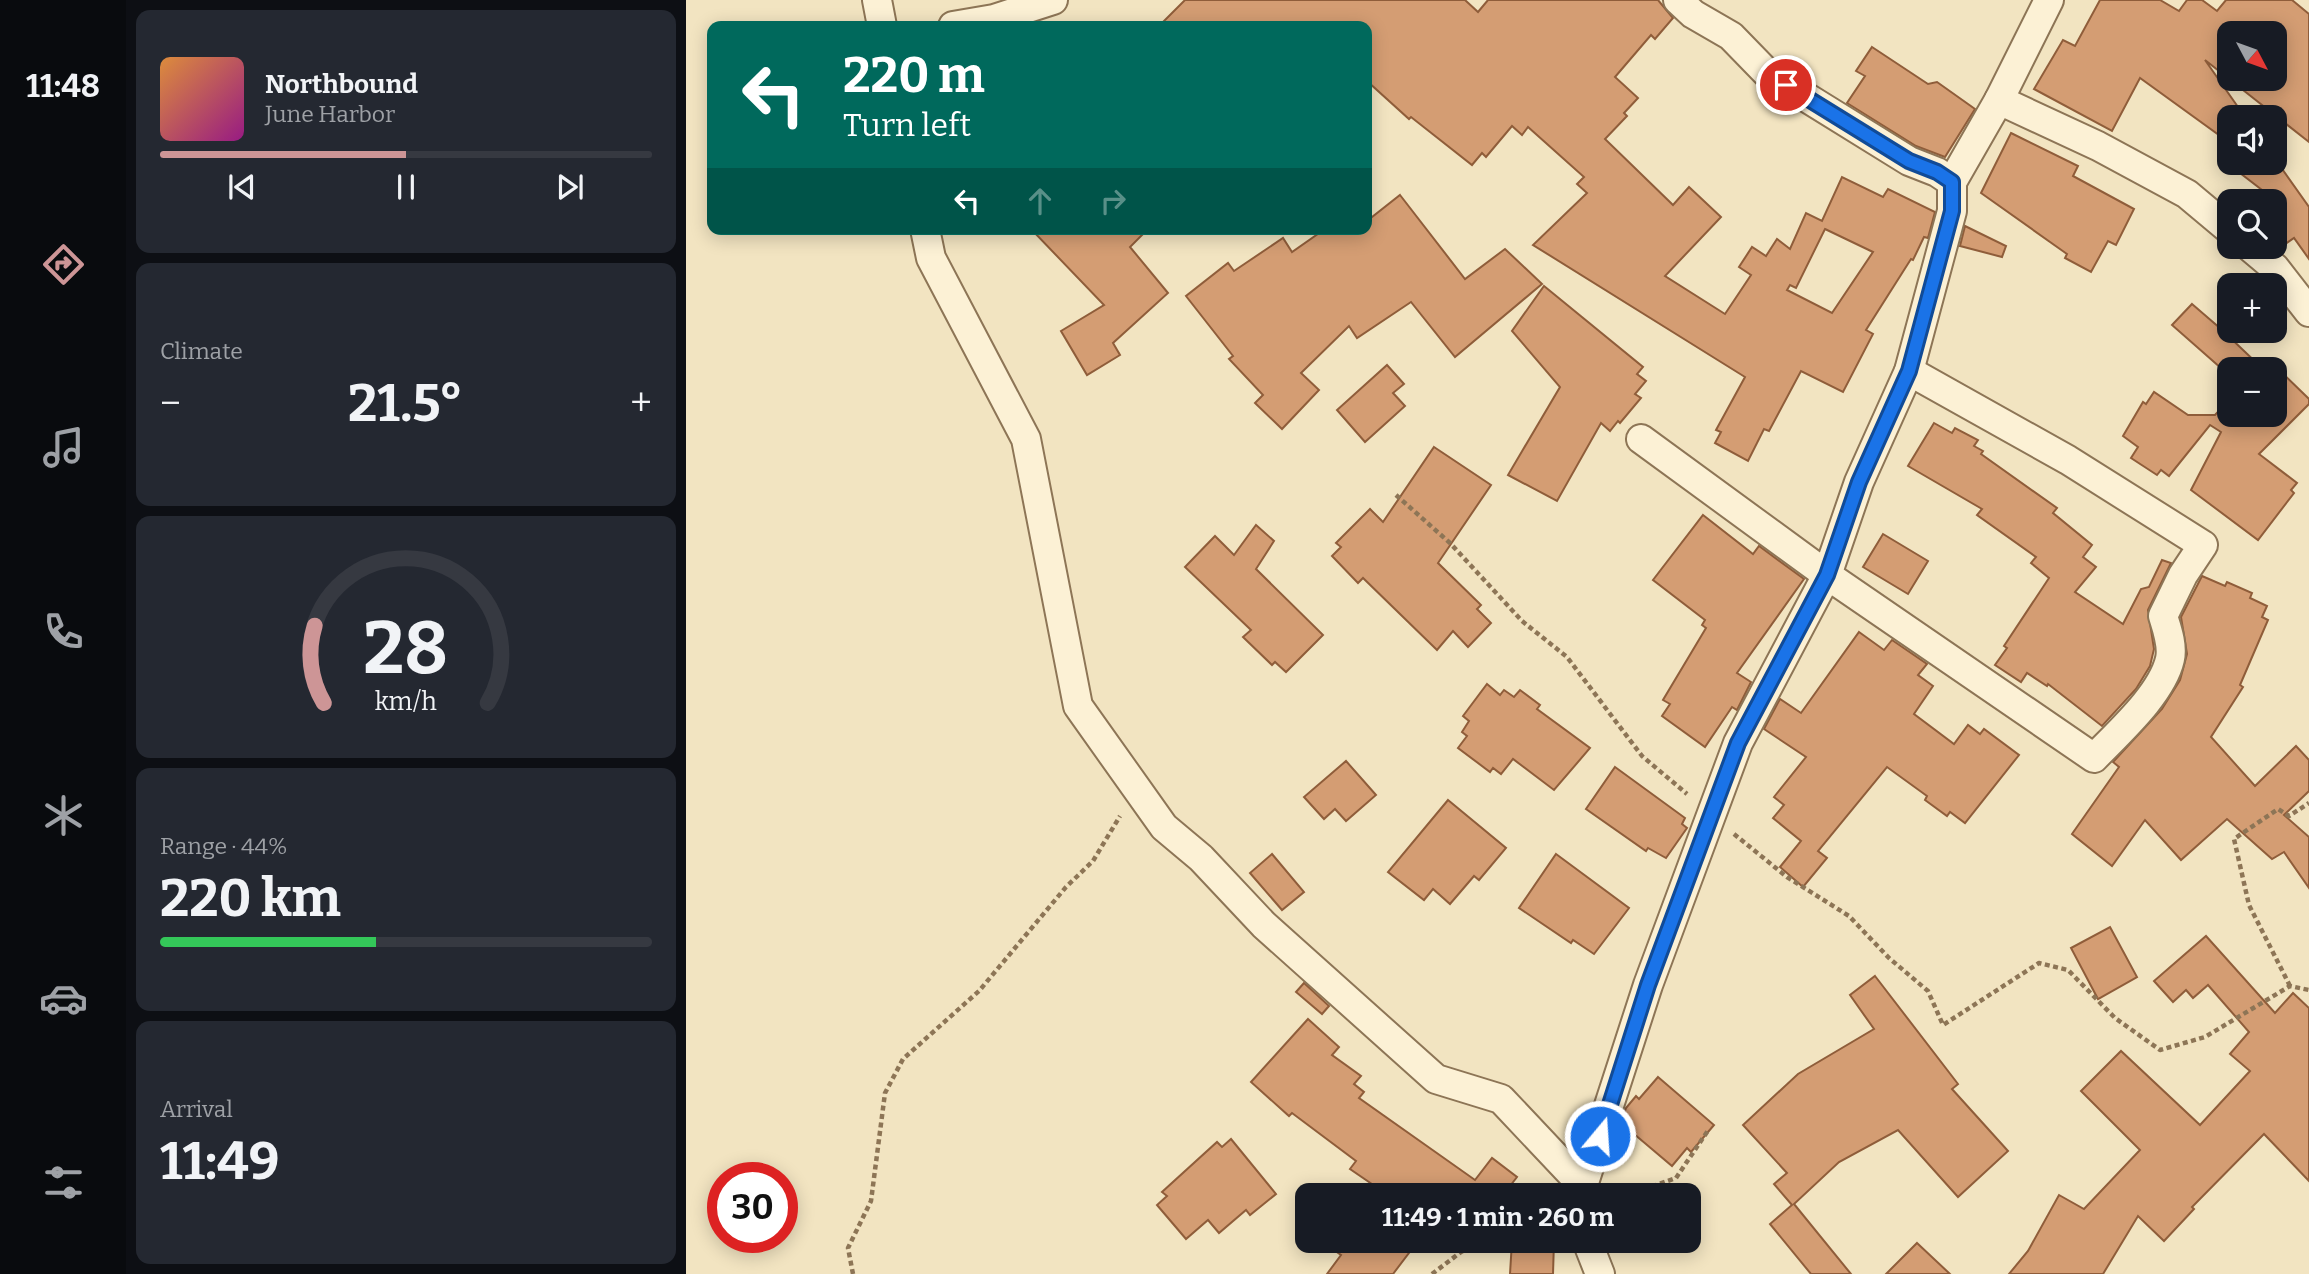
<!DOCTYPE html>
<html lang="en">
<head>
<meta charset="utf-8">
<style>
	:root { --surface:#171b24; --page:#242831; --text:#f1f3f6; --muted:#9ea1a6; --line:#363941; --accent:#cd9596 }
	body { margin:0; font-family:Bitter,serif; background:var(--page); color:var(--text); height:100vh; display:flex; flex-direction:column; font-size:26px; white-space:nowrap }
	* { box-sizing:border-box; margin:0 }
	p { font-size:23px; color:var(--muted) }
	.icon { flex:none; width:38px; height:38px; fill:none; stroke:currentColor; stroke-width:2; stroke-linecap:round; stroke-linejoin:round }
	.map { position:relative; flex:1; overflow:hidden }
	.sheet { display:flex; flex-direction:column; gap:10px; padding:10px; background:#0d0f14; width:560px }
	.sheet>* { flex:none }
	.guide { position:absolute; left:21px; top:21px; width:665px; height:214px; border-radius:14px; box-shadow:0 4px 18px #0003; background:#00695c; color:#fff; overflow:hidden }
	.needle { width:46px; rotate:131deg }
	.fabs { position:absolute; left:1531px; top:21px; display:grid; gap:14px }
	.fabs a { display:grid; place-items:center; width:70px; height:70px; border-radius:14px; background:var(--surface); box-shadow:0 4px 18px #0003; font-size:35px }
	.speed { position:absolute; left:21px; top:1162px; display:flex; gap:14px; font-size:35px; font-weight:700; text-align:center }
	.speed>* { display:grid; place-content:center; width:91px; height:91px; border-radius:50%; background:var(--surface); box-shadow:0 4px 18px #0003; line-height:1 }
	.speed .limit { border:10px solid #d22; background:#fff; color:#111 }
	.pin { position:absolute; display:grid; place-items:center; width:60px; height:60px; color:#fff; margin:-30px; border:4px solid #fff; border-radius:50%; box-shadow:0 2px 7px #0007 }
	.me { position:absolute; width:77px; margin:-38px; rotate:18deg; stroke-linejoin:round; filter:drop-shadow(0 0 5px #0008) }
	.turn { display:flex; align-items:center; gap:24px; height:147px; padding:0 21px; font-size:32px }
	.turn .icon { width:91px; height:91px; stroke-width:2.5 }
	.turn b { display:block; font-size:49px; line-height:60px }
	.lanes { display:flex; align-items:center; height:66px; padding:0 21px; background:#0003; justify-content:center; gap:35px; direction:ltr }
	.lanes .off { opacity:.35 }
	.big { font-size:52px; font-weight:700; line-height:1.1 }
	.sheet .tile { flex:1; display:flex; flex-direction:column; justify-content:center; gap:10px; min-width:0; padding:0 24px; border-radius:14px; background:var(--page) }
	.sheet .dial { align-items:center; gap:0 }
	.dial svg { height:182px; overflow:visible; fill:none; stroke:var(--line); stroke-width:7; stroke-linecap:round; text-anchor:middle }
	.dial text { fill:var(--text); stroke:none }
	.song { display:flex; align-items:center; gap:21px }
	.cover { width:84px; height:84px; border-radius:10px; background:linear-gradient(135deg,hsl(30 70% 55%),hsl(310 70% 35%)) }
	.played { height:7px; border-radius:4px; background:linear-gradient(90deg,var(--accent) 50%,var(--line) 50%) }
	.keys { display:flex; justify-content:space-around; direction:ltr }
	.heat { display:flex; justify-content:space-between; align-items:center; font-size:38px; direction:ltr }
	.charge { height:10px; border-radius:5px; background:linear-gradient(90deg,#34c759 44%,var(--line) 0) }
	.trip { position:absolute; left:609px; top:1183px; width:406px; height:70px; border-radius:14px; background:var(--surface); box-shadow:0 4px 18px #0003; font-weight:700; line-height:70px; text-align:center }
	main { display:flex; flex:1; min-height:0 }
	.tabs { display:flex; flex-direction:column; width:126px; justify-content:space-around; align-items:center; background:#090b0e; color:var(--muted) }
	.tabs .icon { width:49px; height:49px }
	.tabs .active { color:var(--accent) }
	.tabs b { font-size:32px; color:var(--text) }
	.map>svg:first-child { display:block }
	.building { fill:#d49d73; stroke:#8f5d3a; stroke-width:2; fill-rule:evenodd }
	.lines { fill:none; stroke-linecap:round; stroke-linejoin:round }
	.street-casing { stroke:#8d7556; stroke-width:32 }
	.path { stroke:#8d7556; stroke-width:4.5; stroke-dasharray:5 3.5; stroke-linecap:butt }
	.street { stroke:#fcf1d5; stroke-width:28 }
	.route-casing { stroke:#114b97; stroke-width:18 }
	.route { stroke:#1a73e8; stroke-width:12 }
</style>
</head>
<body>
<main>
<nav class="tabs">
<b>11:48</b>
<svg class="icon active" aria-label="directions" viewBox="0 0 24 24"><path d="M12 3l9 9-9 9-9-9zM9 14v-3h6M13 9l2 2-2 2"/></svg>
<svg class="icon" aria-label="music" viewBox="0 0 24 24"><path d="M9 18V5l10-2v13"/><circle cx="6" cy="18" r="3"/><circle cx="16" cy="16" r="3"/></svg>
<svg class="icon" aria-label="phone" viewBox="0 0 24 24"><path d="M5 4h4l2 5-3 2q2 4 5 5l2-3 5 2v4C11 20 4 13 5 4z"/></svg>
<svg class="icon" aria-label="climate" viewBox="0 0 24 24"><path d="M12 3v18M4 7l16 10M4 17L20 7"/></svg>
<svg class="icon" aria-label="car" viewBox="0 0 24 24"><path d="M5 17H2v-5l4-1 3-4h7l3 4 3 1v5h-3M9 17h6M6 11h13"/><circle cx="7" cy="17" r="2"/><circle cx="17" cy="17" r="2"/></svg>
<svg class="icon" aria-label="filters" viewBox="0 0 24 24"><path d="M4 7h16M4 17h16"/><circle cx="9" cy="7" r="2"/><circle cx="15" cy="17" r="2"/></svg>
</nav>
<section class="sheet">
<div class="tile">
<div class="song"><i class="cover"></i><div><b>Northbound</b><p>June Harbor</p></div></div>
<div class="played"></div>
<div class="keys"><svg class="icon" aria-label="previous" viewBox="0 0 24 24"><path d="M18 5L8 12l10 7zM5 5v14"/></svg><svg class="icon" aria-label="pause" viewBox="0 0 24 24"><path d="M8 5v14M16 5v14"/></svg><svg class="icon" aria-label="next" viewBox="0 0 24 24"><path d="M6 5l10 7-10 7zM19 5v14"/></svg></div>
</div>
<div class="tile"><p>Climate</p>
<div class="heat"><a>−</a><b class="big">21.5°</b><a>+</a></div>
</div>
<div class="tile dial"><svg viewBox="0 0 100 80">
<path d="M14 69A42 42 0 1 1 86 69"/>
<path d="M14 69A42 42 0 0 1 10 35" stroke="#cd9596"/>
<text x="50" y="56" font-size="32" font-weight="700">28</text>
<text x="50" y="72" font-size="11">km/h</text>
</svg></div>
<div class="tile"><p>Range · 44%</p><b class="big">220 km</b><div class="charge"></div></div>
<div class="tile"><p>Arrival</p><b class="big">11:49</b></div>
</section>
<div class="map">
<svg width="1623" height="1274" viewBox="0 0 1623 1274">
	<rect width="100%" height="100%" fill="#f2e4c1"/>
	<g class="building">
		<path d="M499 0H779L792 12 802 0H972L987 18 969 39 965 35 929 77 952 98 938 113 941 116 919 139 987 205 1003 187 1035 217 979 276 1039 314 1065 275 1053 267 1066 247 1080 256 1091 239 1104 249 1120 213 1136 221 1156 177 1197 197 1202 189 1249 212 1242 238 1238 237 1227 260 1225 259 1180 330 1187 334 1157 392 1115 371 1083 431 1078 429 1062 461 1029 443 1035 432 1030 430 1059 377 847 245 901 193 891 184 898 177 842 127 836 135 826 126 800 157 796 153 786 165 725 117 723 119 681 81V26H473ZM1139 229 1187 252 1146 313 1101 290 1104 285 1110 288Z"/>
		<path d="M1414 0H1474L1493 11 1501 0H1516L1531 11 1540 0H1606L1623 14V142L1519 60 1559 117H1544V143L1454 78 1426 131 1348 89 1377 40 1389 46ZM1544 33H1589V79H1544Z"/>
		<path d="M1186 47 1242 84 1251 82 1289 109 1259 157 1230 146 1161 103 1179 76 1170 71Z"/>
		<path d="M1325 133 1392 166 1387 176 1448 209 1430 245 1422 241 1405 272 1379 258 1381 254 1295 193Z"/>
		<path d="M1589 159 1623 207V259L1608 238 1592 249 1589 246V200L1541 163H1589Z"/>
		<path d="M714 195 779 279 819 249 856 284 769 357 725 302 671 338 663 326 615 373 633 390 596 429 569 403 577 395 543 359 547 356 500 296 542 263 548 271 597 238 606 252 639 229H681V221Z"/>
		<path d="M1279 226 1320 246 1316 257 1274 246Z"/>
		<path d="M345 229H462L444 247 482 293 427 343 434 355 401 375 375 331 418 305Z"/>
		<path d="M858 286 957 367 951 374 960 381 949 394 955 398 934 423 932 421 924 431 915 423 871 501 822 475 874 387 826 331Z"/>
		<path d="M1506 304 1535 329 1577 369H1544V376L1486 325Z"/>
		<path d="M701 365 718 384 707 393 719 406 679 442 651 410Z"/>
		<path d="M1590 367 1623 399V404L1573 454 1611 483 1605 490 1608 493 1572 540 1505 490 1535 432 1524 425 1483 476 1475 470 1471 475 1445 458 1452 447 1437 436 1457 402 1460 404 1468 392 1502 415H1529L1544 399V415H1589L1588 369Z"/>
		<path d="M1248 423 1266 433 1269 428 1292 440 1288 446 1297 451 1295 454 1371 508 1367 513 1406 545 1397 557 1410 567 1389 592 1437 624 1455 589 1463 587 1476 560 1485 563 1462 610 1468 649 1464 666 1450 689 1416 726 1362 684 1361 686 1341 673 1335 682 1309 665 1321 648 1318 646 1363 578 1345 563 1350 557 1291 515 1296 509 1222 466Z"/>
		<path d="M748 447 805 485 752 563 795 605 791 609 805 623 782 647 767 631 751 650 677 578 672 583 646 556 655 547 650 543 684 509 697 522Z"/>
		<path d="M1017 515 1067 554 1073 546 1118 579 1051 673 1065 682 1051 710 1046 707 1019 747 976 716 984 704 977 700 1020 628 1016 625 1019 620 967 580Z"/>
		<path d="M570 525 588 541 570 569 637 635 600 672 589 662 586 665 557 637 565 630 499 567 529 536 548 555Z"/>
		<path d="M1197 534 1242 561 1222 594 1177 567Z"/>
		<path d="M1516 576 1539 586 1541 582 1566 593 1564 598 1581 606 1576 617 1582 620 1554 685 1557 687 1525 737 1569 786 1610 746 1623 760V791L1598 815 1623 837V888L1598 852 1586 859 1541 819 1495 860 1459 820 1426 866 1386 834 1433 767 1427 762 1476 709 1494 680 1501 654 1495 617Z"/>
		<path d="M1173 632 1198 650 1206 640 1241 664 1232 675 1247 686 1228 714 1268 744 1282 725 1294 734 1298 729 1333 755 1279 823 1264 812 1261 816 1239 800 1241 796 1201 767 1132 851 1141 858 1117 887 1094 867 1115 841 1087 818 1098 805 1088 797 1120 757 1078 729 1094 699 1115 713Z"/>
		<path d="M801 684 814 695 818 690 828 697 834 690 854 705 851 709 904 748 868 790 827 759 815 774 807 768 804 772 772 748 781 736 776 732 783 721 777 716Z"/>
		<path d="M660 761 690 795 660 821 649 809 638 819 618 797Z"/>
		<path d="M929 767 999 818 996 824 1001 828 980 858 962 848 960 851 900 809Z"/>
		<path d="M762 800 820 848 793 880 788 876 764 904 747 889 738 900 702 872Z"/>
		<path d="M586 854 618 892 596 910 564 873Z"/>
		<path d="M870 854 943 908 908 954 887 940 885 943 833 908Z"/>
		<path d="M1424 927 1451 977 1412 999 1385 948Z"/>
		<path d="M1520 936 1589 1013 1607 993 1623 1008V1181L1578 1134 1506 1207 1508 1209 1478 1241 1452 1216 1417 1274H1323L1342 1251 1373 1195 1398 1209 1454 1150 1395 1091 1435 1051 1514 1125 1564 1071 1544 1054 1563 1032 1522 985 1507 998 1500 990 1487 1002 1468 981Z"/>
		<path d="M1189 976 1272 1084 1266 1089 1322 1151 1272 1197 1212 1130 1153 1162 1108 1204 1165 1274H1125L1084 1224 1106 1205 1088 1184 1101 1173 1057 1125 1112 1074 1188 1029 1164 995Z"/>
		<path d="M618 983 643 1006 636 1014 610 992Z"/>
		<path d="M622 1019 653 1047 646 1055 675 1076 668 1084 678 1092 673 1098 789 1180 806 1158 831 1177 817 1195H702L664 1169 670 1161 606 1113 603 1116 565 1082Z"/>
		<path d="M972 1077 1028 1125 1005 1152 1001 1148 986 1166 935 1123 940 1108 950 1096 953 1099Z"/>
		<path d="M545 1139 590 1194 564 1215 560 1210 533 1233 522 1220 500 1239 471 1205 481 1196 476 1192 531 1142 536 1147Z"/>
		<path d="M635 1241H732L707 1274H641L655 1255Z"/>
		<path d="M826 1241H868L867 1274H824Z"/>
		<path d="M1231 1243 1264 1274H1200Z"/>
	</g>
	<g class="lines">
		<g class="street-casing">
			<g id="street">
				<path d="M191 0 196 26"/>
				<path d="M992 0 1007 14 1045 36 1081 73 1223 161 1251 172 1266 182"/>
				<path d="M267 26 308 19 367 0"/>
				<path d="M1313 100 1412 146 1501 194 1544 230"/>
				<path d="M239 229 245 258 340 439 392 706 478 827 515 858 578 925 750 1079 815 1099 898 1187"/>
				<path d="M1564 247 1589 268 1623 312"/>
				<path d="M955 439 1141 575 1408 758C1433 732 1476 694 1484 659 1487 645 1481 629 1477 616L1497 575 1517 545 1382 460 1223 371"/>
				<path d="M894 1195 962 985 1052 743 1141 575 1173 482 1223 371 1266 211V182L1313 100 1363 0"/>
				<path d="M901 1241 914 1274"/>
			</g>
		</g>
		<g class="path">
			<path d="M710 495 764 543 836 621 881 657 956 756 1001 794"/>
			<path d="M1048 834 1101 877 1163 916 1203 958 1242 991 1257 1025 1353 963 1382 970 1429 1018 1474 1050 1519 1037 1604 986 1623 990"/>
			<path d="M1604 986 1563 905 1548 839 1592 809 1603 816 1623 803"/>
			<path d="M942 1195 990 1178 1023 1129"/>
			<path d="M167 1274 162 1248 185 1201 199 1093 217 1059 293 991 380 887 407 861 434 816"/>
			<path d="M746 1274 775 1252 796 1241"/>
		</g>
		<use href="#street" class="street"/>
	</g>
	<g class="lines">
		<g class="route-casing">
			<path id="route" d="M914 1136 962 985 1052 743 1141 575 1173 482 1223 371 1266 211V182L1251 172 1223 161 1100 85"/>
		</g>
		<use href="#route" class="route"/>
	</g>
</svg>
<div class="fabs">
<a><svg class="needle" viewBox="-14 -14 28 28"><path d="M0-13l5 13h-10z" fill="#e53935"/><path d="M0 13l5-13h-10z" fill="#9ea1a6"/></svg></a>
<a><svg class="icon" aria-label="sound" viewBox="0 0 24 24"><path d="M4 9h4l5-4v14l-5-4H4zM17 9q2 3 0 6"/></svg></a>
<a><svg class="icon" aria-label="search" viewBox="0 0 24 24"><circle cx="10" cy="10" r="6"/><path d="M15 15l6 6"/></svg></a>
<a>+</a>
<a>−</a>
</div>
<div class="speed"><div class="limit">30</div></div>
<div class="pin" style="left:1100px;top:85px;background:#d93025"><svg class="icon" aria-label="arrive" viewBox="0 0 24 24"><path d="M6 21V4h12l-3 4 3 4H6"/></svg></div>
<svg class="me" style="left:914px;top:1136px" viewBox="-20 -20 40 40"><circle r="17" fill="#1a73e8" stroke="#fff" stroke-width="3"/><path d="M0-11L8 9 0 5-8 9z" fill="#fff"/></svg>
<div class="trip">11:49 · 1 min · 260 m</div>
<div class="guide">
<div class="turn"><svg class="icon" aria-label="left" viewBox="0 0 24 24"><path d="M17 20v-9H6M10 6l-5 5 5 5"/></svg><div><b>220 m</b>Turn left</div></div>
<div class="lanes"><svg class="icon" aria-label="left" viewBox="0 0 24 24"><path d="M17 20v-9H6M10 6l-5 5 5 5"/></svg><svg class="icon off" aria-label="ahead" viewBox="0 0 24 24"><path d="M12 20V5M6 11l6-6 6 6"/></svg><svg class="icon off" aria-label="right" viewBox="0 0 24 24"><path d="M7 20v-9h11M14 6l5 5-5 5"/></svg></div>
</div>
</div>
</main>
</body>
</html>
